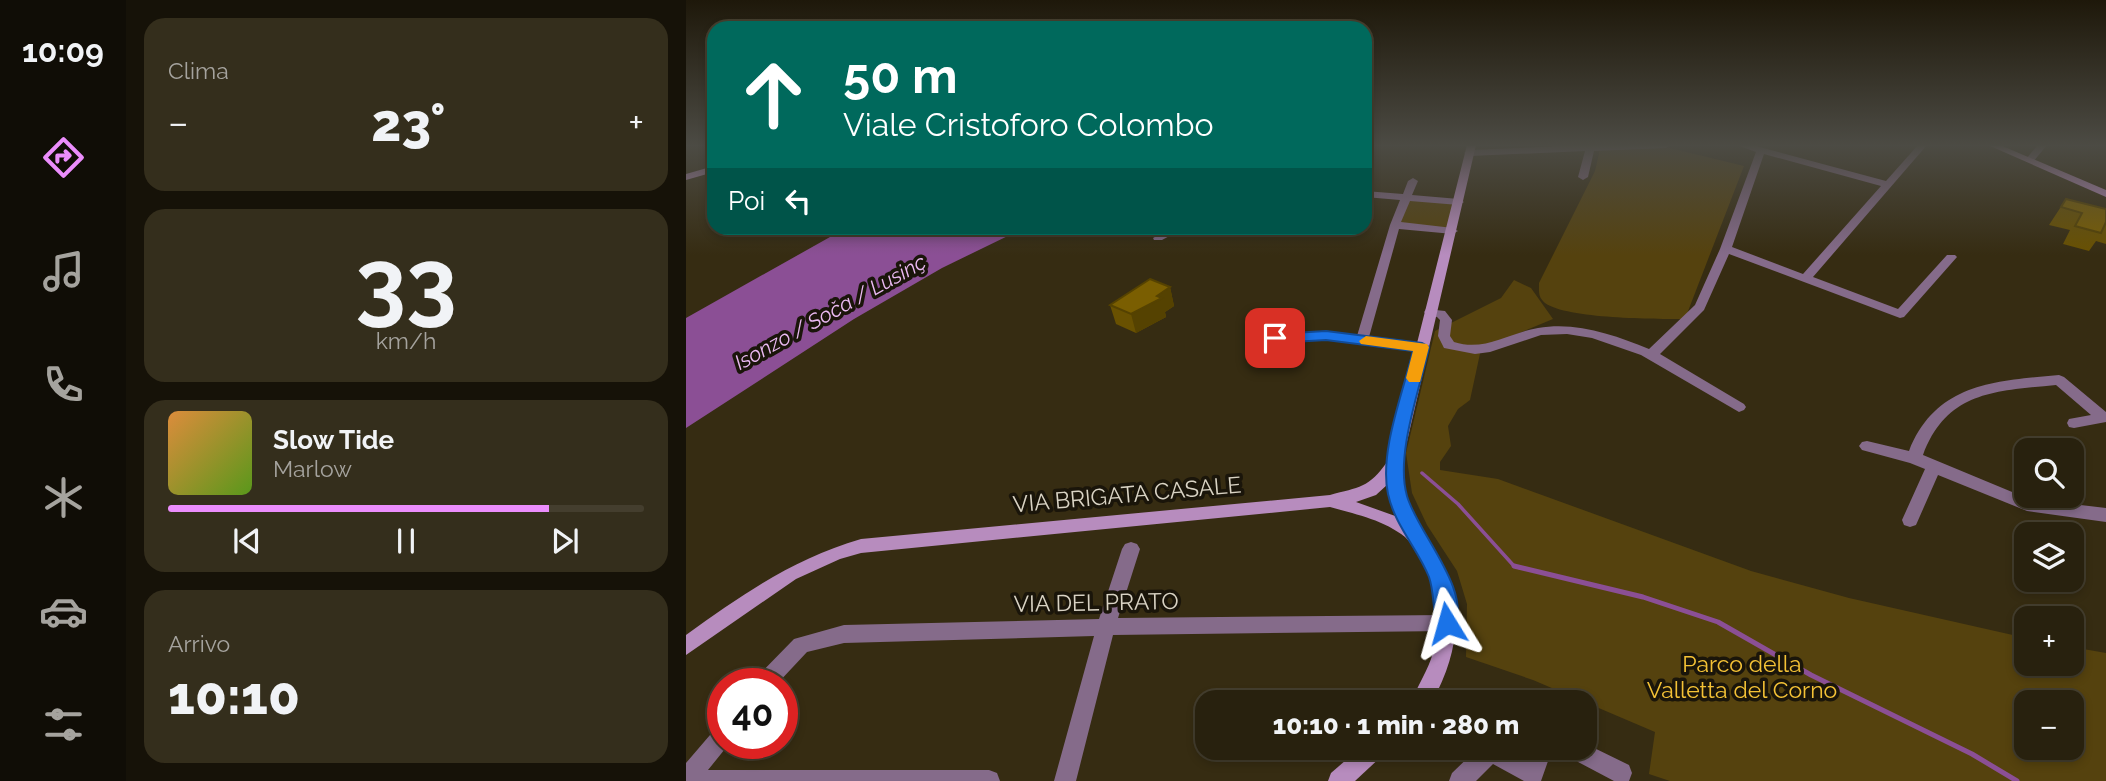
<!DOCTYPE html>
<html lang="it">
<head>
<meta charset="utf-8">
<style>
	:root { --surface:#28210e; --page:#342e1c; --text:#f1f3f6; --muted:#a5a39e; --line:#443e2e; --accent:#eb8dfc }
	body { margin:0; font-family:Raleway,sans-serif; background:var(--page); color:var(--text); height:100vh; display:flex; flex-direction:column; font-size:26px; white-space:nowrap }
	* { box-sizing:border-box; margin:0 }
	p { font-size:23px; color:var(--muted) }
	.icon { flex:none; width:38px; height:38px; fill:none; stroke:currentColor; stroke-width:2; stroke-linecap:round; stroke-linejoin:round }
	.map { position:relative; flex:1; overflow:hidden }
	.sheet { display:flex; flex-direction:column; gap:18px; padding:18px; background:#161208; width:560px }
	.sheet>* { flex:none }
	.banner { position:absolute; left:21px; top:21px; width:665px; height:214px; border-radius:21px; box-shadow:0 4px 10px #0003,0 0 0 2px var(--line); background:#00695c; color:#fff; overflow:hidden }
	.buttons { position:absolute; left:1328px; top:438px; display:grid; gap:14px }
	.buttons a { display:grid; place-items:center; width:70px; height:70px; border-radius:14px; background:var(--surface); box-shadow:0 4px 10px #0003,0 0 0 2px var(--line); font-size:35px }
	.speed { position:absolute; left:21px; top:668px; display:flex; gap:14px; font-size:35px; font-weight:700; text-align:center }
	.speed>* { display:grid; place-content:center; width:91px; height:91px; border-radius:50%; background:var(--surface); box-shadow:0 4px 10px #0003,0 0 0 2px var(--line); line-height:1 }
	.speed .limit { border:10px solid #d22; background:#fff; color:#111 }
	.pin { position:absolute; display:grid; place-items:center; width:60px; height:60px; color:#fff; margin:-30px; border-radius:14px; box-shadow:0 4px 10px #0006 }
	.me { position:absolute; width:77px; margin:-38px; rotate:352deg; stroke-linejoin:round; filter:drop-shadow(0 0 5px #0008) }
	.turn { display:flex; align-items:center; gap:24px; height:147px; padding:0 21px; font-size:32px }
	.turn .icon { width:91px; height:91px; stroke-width:2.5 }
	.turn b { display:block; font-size:49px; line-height:60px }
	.then { display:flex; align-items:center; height:66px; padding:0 21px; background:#0003; gap:14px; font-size:26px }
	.big { font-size:52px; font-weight:800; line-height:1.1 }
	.sheet .widget { flex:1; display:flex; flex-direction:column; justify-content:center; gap:10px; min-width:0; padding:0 24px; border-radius:21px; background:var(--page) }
	.sheet .dial { align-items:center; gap:0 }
	.dial b { font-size:91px; line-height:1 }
	.song { display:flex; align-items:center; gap:21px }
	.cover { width:84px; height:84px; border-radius:10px; background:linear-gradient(135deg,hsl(30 70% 55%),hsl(90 70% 35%)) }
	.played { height:7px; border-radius:4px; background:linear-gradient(90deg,var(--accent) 80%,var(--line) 80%) }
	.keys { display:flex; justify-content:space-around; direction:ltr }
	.heat { display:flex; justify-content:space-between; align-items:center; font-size:38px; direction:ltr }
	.trip { position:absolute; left:509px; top:690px; width:402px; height:70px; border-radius:21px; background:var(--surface); box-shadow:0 4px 10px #0003,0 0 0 2px var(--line); font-weight:800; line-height:70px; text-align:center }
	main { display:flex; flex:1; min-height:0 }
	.dock { display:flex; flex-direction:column; width:126px; justify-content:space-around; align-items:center; background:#100d06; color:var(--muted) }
	.dock .icon { width:49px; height:49px }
	.dock .active { color:var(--accent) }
	.dock b { font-size:32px; color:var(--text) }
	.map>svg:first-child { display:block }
	.green { fill:#55420e; fill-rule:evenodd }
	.water { fill:#8b4f95 }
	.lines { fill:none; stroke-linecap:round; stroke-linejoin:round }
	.stream-far1 { stroke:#8b4f95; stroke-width:3.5 }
	.stream { stroke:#8b4f95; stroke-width:5 }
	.street { fill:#856b8a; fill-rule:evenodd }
	.secondary { fill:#b78cbe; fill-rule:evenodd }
	.wall { fill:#695101 }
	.shaded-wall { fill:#554201 }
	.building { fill:#7a5e01; stroke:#554201; stroke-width:2 }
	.route { fill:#1a73e8; stroke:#114b97; stroke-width:2 }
	.slow { fill:#f59e0b }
	.labels { text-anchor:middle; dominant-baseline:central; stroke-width:7; stroke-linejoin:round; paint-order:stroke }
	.water-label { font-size:21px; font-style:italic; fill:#ebbaf3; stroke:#1a150a }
	.near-street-label { font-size:23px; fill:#d9d3c4; stroke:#1a150a }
	.near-park-label { font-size:23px; fill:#f4c236; stroke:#1a150a }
</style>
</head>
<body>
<main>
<nav class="dock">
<b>10:09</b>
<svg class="icon active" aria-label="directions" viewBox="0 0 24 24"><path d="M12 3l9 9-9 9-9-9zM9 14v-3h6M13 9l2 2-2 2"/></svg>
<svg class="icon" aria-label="music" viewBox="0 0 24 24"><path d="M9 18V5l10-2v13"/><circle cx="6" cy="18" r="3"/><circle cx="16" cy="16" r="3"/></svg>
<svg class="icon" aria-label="phone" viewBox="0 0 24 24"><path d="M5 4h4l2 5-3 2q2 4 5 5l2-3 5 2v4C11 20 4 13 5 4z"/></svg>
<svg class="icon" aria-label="climate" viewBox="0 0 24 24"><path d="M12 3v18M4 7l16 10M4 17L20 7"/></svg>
<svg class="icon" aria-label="car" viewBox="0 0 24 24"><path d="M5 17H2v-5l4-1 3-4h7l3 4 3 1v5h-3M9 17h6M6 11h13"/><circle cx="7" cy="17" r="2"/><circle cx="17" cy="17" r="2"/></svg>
<svg class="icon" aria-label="filters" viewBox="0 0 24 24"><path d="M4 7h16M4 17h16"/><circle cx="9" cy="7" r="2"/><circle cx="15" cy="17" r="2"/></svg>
</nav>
<section class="sheet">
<div class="widget"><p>Clima</p>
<div class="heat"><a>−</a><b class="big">23°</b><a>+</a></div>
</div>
<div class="widget dial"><b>33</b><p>km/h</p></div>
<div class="widget">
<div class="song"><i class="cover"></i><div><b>Slow Tide</b><p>Marlow</p></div></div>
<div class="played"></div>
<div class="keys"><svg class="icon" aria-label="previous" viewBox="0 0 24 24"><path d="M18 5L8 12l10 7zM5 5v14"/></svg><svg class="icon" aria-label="pause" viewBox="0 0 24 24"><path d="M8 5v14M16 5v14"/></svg><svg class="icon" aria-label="next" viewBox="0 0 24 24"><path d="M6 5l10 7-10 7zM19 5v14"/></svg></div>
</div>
<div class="widget"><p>Arrivo</p><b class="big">10:10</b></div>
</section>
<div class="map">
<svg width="1420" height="781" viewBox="0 0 1420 781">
	<rect width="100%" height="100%" fill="#362c12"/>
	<g class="green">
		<path d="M984 148 1058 166 999 319C970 319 881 319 859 303 852 297 853 292 853 283L909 171 914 149Z"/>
		<path d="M721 197 773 202 767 231 709 225Z"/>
		<path d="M828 280 845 288 867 319 795 349 784 400 772 409 762 426 765 446 754 462V470L812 479 1065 571 1163 598 1340 638V663H1386V647L1420 653V781H984L963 774 969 732 847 680 780 657 781 604 771 571 741 525 726 493 720 453 749 331 815 298ZM1340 702H1386V747H1340Z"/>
	</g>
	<path class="water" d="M160 228H338L256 268 168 319 0 428V318Z"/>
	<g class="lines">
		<path class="stream-far1" d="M736 473 772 504 828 566 835 568"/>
		<path class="stream" d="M828 566 957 597 1032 622 1125 675 1286 754 1331 781"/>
		<g class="street">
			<path d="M904 145H984L980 148 908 151 902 177 897 180 892 177 899 151 783 156 778 153 783 150Z"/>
			<path d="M1051 145H1066L1200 181 1232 145H1241L1127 277 1212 309 1261 255H1269L1271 257 1218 317 1214 318 1043 254 1018 310 974 354 1058 404 1060 407 1058 410 1053 412 955 355 906 338 881 334 855 335 804 352 789 354 758 348 752 336 754 320 751 317 740 315 738 312 740 309 759 311 766 320 764 336 768 342C799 352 822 333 852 328 890 321 929 335 963 349L1009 305 1034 249 1070 152ZM1078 154 1195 186 1117 274 1046 247Z"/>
			<path d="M1352 145H1361L1347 162H1341L1339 160Z"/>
			<path d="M727 178 732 181 726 195 773 199 778 202 773 205 724 201 715 222 767 228 772 231 767 234 713 229 683 337 735 343 740 344 742 347 740 350 640 340 584 341 583 338 589 334 640 332 671 336 704 225 714 200 679 197V191L717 194 722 181Z"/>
			<path d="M485 228H498L476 240H468L467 238Z"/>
			<path d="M1373 375 1378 377 1420 412V422L1388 428 1383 427 1381 423 1383 419 1405 415 1370 385C1310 391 1261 391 1237 455L1343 499 1420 508V522L1341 511 1252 475 1230 525 1224 527 1218 525 1216 520 1239 469 1224 463 1176 450 1173 446 1176 442 1181 441 1223 451C1250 383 1309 381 1373 375Z"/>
			<path d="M445 542 451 544 454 549 432 618 761 615 768 617 770 623 768 629 761 631 427 635 390 781H368L408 636 158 643 121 652 91 684H68L71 677 108 639 158 625 413 619 436 549 439 544Z"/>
			<path d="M37 725V744H43L22 770H303L311 773 314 781H0V763L30 728Z"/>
			<path d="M900 744 943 765 946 773 943 781H928L877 754 874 747H900Z"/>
			<path d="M793 747H819L842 759 846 747H867L855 781H838L807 764 790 781H763L766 773Z"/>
		</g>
		<g class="secondary">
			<path d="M781 145H790L716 463C717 473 717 485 719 495 725 516 738 535 749 553 779 605 774 650 746 702H725C732 685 742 670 747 653 756 621 751 588 734 559 729 552 726 543 719 537 698 520 669 514 644 507L175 553 154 559 110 579 0 655V635C57 594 107 559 175 539L644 495C673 487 683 488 701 462ZM702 484 703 495 712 517 670 502 690 495Z"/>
			<path d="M1302 145H1314L1420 190V197Z"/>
			<path d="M28 166V172L0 180V174Z"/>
			<path d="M675 747H701L698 754 669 781H642L645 773Z"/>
		</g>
	</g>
	<g class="wall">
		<path d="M1380 199 1420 209V244L1410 241 1403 251 1377 244 1384 230 1363 225Z"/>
		<path d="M484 287 488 306 479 312 480 317 450 333 430 324 424 305Z"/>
	</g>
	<path class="shaded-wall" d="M484 287 488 306 479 312 480 317 450 333 445 314Z"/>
	<g class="building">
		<path d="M1380 199 1420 209V222L1415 233 1389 226 1396 213 1375 207Z"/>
		<path d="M464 279 484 287 471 296 476 298 445 314 424 305Z"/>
	</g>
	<linearGradient id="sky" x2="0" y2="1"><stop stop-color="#1e180a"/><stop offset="0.57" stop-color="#4c4b44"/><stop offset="1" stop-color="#4c4b44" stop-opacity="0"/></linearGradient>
	<rect width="1420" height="255" fill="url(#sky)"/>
	<path class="route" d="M640 331 736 343 743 347C734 389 709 455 721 496 732 534 787 590 768 630L761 633 753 630C746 614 749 594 743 577 732 549 709 526 702 494 693 452 717 393 727 351L640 340 589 343 582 338 589 334Z"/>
	<path class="slow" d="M680 336 741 344 743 347 734 382H723L720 378 727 351 675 344 673 341Z"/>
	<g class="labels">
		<g class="water-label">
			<text transform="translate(144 312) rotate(-29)">Isonzo / Soča / Lusinç</text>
		</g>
		<g class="near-street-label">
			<text transform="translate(441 494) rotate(-5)">VIA BRIGATA CASALE</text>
			<text transform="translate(410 602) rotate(-1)">VIA DEL PRATO</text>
		</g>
		<g class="near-park-label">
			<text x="1056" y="663">Parco della<tspan x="1056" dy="26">Valletta del Corno</tspan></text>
		</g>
	</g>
</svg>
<div class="buttons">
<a><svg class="icon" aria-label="search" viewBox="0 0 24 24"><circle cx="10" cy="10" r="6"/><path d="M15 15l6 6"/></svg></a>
<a><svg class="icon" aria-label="layers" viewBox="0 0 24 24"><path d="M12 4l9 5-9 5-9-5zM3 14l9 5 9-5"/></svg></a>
<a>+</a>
<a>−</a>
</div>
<div class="speed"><div class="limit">40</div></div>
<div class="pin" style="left:589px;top:338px;background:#d93025"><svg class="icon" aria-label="arrive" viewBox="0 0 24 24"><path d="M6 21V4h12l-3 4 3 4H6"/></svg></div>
<svg class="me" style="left:761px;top:623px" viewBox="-20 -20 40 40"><path d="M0-17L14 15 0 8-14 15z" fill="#1a73e8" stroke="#fff" stroke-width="4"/></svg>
<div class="trip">10:10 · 1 min · 280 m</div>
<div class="banner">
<div class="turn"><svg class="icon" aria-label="ahead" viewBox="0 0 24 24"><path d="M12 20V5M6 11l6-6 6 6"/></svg><div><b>50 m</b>Viale Cristoforo Colombo</div></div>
<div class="then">Poi<svg class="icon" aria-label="left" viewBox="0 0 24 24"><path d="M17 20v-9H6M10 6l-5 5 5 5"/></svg></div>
</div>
</div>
</main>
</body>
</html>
